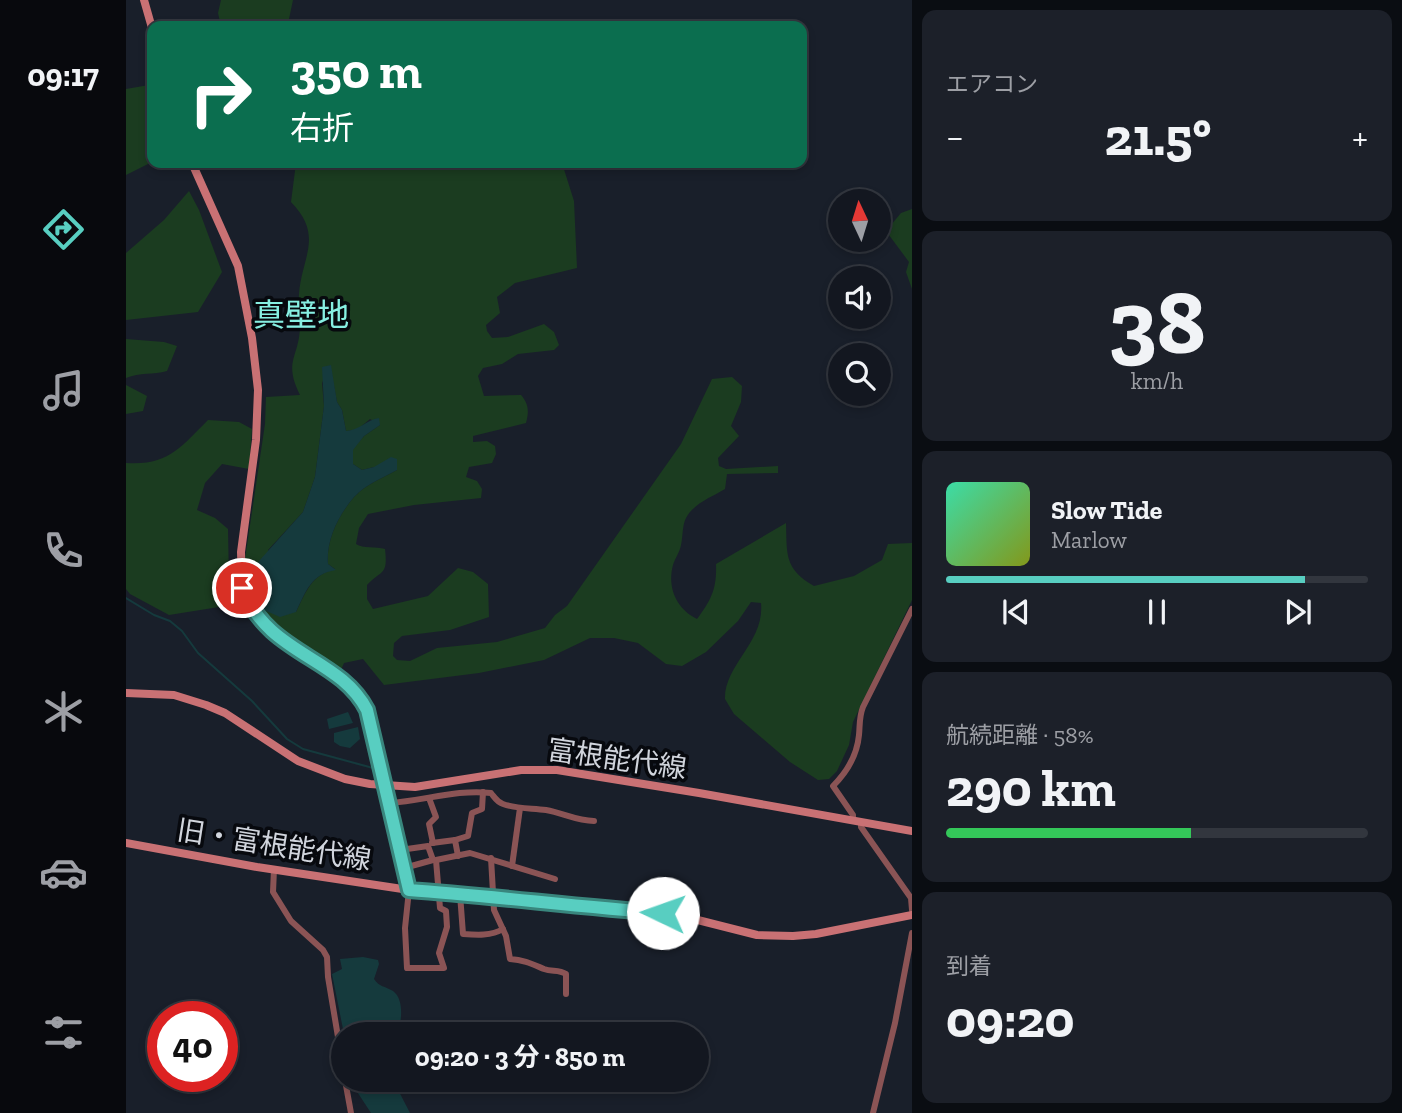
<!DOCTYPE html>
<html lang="ja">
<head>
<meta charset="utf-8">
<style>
	:root { --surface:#131720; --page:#1c2029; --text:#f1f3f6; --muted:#9d9fa5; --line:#32363e; --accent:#58cec1 }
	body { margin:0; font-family:"Zilla Slab","Noto Sans JP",serif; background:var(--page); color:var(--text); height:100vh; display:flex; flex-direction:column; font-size:26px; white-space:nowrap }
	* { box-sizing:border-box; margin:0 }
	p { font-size:23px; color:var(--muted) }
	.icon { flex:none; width:38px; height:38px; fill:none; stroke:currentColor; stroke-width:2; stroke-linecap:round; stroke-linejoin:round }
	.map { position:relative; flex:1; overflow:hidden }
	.sheet { display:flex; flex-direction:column; gap:10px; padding:10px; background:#0a0d12; width:490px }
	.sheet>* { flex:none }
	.hud { position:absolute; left:21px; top:21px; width:660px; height:147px; border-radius:14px; box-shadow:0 4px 10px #0003,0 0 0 2px var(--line); background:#0b6e4f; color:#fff; overflow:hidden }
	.needle { width:46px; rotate:356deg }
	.tools { position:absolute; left:702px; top:189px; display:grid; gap:14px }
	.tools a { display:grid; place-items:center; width:63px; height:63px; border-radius:50%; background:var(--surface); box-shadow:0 4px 10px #0003,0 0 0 2px var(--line); font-size:35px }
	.speed { position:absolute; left:21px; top:1001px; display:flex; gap:14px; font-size:35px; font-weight:700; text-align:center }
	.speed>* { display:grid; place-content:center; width:91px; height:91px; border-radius:50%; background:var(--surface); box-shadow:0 4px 10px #0003,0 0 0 2px var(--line); line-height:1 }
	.speed .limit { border:10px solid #d22; background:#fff; color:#111 }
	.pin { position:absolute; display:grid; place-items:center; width:60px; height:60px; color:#fff; margin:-30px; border:4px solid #fff; border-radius:50%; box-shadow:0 2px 7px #0007 }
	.me { position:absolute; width:77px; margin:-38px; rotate:273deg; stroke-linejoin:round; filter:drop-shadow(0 0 5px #0008) }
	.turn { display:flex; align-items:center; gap:24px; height:147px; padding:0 28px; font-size:32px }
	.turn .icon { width:91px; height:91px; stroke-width:2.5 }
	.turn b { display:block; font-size:49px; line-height:60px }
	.big { font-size:52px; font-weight:700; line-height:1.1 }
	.sheet .widget { flex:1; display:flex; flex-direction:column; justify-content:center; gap:10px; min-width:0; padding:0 24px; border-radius:14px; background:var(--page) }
	.sheet .dial { align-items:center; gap:0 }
	.dial b { font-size:91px; line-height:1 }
	.song { display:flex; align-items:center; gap:21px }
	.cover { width:84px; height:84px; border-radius:10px; background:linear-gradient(135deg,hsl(160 70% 55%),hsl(70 70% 35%)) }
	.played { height:7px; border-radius:4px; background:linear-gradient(90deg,var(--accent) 85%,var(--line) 85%) }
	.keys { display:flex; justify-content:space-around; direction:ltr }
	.heat { display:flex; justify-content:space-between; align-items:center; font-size:38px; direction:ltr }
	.charge { height:10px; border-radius:5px; background:linear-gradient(90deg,#34c759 58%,var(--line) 0) }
	.trip { position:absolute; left:205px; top:1022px; width:378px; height:70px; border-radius:35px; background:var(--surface); box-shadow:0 4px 10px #0003,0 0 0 2px var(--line); font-weight:700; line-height:70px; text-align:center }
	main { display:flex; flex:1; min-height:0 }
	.menu { display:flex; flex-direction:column; width:126px; justify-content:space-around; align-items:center; background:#08090d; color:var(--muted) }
	.menu .icon { width:49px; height:49px }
	.menu .current { color:var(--accent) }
	.menu b { font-size:32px; color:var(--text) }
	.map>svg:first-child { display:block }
	.green { fill:#1b3c20; fill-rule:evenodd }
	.water { fill:#153a3d }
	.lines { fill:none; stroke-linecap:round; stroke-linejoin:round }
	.stream { stroke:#153a3d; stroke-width:2 }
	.street { stroke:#8b5455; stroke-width:6 }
	.secondary { stroke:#c97174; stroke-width:8 }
	.route-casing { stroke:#39867d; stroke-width:18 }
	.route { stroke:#58cec1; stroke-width:12 }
	.labels { text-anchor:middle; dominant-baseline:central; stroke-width:7; stroke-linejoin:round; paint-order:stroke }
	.street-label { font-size:28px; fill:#d1d5dd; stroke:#07090e }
	.quarter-label { font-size:32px; fill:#87efe2; stroke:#07090e }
</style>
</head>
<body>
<main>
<nav class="menu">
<b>09:17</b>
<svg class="icon current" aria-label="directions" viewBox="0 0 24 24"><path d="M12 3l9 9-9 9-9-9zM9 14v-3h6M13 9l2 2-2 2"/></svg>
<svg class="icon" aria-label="music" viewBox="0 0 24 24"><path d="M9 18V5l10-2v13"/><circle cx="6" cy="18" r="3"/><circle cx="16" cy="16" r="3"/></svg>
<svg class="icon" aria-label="phone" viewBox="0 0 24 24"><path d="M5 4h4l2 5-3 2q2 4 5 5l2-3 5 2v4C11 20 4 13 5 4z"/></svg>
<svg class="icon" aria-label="climate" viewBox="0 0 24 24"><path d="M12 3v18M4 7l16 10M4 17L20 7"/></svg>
<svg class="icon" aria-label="car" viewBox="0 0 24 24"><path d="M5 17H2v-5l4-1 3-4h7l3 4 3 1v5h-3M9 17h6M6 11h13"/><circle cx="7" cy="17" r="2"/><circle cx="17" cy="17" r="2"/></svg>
<svg class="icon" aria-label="filters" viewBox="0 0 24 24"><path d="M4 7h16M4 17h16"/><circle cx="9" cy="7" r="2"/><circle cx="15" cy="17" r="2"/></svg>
</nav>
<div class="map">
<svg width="786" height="1113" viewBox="0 0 786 1113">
	<rect width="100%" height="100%" fill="#191f2a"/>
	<g class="green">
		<path d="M95 0H167L163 19 193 26H95L92 13Z"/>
		<path d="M26 64V162L0 175V89L23 85 20 68Z"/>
		<path d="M170 163H279V167L319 163H436L448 201 451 268 389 283 371 297 374 313 360 325 361 331 366 338 382 337 418 324 428 332 433 345 428 350 392 354 376 364 357 368 352 376 358 396 395 395C403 404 403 412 400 423L347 436V442L361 441 369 446 370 454 366 463 343 467 340 477 351 481 356 489 355 498 288 505 242 514 233 528 230 544C237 549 250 546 259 549 262 576 256 569 241 585V599L247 609 302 596 332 568 347 572 362 584 363 617 324 630 276 636 268 643 267 656 271 660 284 661 311 648 371 642 419 628 429 615 441 606 555 444 586 379 606 377 616 386 615 402 605 426 613 436 592 458 593 466 600 469 652 466V473L601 474 599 489C586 497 568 503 560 518 556 526 557 536 555 545 554 552 549 558 547 565 541 587 550 609 571 619 585 600 591 589 590 564L660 523C661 554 658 569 688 586L728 576 756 560 762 544 786 543V600L727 722 723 745 711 771 703 779 692 780 664 762 608 714 599 699C598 665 639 642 635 603L625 602 612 621 580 652 556 666 540 664 512 643 488 638H464L418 660 353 673 258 685 237 659 218 663 215 670 135 617 121 592 119 559 139 424 140 397 174 395C157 361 173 358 174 327 175 316 172 305 173 294 176 256 198 236 165 202ZM204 365 211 402 216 410 220 431 231 430 244 419 254 425 238 436 226 450 227 464 236 470 248 467 271 470C256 478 239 485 228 497 212 516 200 540 202 564L209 569C185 575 180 592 170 612L142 550 177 512 189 477 198 406 196 383Z"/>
		<path d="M63 191 73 210 96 272 72 312 0 320V253L38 220Z"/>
		<path d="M786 209V289L780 272 783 262 760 231 775 213Z"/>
		<path d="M0 339 38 342 51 346 41 371C27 375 14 372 0 378Z"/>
		<path d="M0 385 21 396 17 411 0 414Z"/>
		<path d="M82 420 113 422 126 429 123 469 96 464 79 483 71 510 89 518 102 529 103 580 93 607 43 615 4 594 0 589V463C42 466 55 447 82 420Z"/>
	</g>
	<g class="water">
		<path d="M205 365 211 402 216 410 220 431C234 430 240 420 253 418L254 425 238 436 227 450V464L236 470 248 467 265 457 271 459V470C256 478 239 485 228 497 212 516 200 540 202 564L210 570C185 574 180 591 170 612L154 617 138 610 128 586V573L133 561 177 512 189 477 198 406 196 367Z"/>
		<path d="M222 712 227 723 203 729 201 719Z"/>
		<path d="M232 727 234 739 224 748 214 746 208 742V733Z"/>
		<path d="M237 957 252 960 253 964 248 979C253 987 259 986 267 991 279 1000 275 1022 272 1034H218L206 974 216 969 214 959Z"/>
		<path d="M227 1080H267L284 1113H245L228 1087Z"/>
	</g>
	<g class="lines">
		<path class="stream" d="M0 598 28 615 44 621 56 631 72 653 126 701 161 739 177 749 247 768"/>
		<g class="street">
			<path d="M303 798 310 817 303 824 307 843"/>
			<path d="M263 803C298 801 330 789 365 793 369 798 371 802 377 804 391 809 406 808 420 810 437 813 451 821 468 821"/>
			<path d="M727 820V815L707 786C721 772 731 756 733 735 734 725 733 717 737 707L786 609"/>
			<path d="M735 822V827L785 898 786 910"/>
			<path d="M329 840 342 836 346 813 356 809 357 792"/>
			<path d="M306 843 329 840 332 856"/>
			<path d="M274 850 302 846 307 860H310L314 908 320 911 321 927 313 953 318 968H281L279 928 283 890"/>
			<path d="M365 858 368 910 380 936 384 959C398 960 406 964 418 969 426 972 433 969 440 974V994"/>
			<path d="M310 860 344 853 429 879"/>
			<path d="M386 866 394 808"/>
			<path d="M278 868 307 860"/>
			<path d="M148 869 147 892 165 921 197 950 201 957 202 977 217 1067"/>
			<path d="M334 894 337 934C351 935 365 936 377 929"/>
			<path d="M219 1080 225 1113"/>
			<path d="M747 1113 769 1023 786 933"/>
		</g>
		<g class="secondary">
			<path d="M18 0 26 28"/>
			<path d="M66 163 112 266 126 338 132 390 130 440 115 552 116 588 123 607 145 632 220 683 236 700 241 711 283 890"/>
			<path d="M0 693 48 695 80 705 99 713 172 761 219 779 244 784 289 787 395 770H431L573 793 786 831"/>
			<path d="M0 843 131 867 283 890 407 900 459 908 548 914 631 935 667 936 690 934 786 915"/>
		</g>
	</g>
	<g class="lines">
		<g class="route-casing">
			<path id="route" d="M116 588C143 656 213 656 241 710L283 890C368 896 452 907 537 913"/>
		</g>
		<use href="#route" class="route"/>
	</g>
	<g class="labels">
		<g class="street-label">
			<text transform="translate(491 759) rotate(8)">富根能代線</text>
			<text transform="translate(148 845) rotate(9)">旧・富根能代線</text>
		</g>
		<g class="quarter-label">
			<text x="175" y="315">真壁地</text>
		</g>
	</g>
</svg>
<div class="tools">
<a><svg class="needle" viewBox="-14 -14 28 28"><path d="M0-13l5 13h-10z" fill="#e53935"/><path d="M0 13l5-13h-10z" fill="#9d9fa5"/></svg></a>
<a><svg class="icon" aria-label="sound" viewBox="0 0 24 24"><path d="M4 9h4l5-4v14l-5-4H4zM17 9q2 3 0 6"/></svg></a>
<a><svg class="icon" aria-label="search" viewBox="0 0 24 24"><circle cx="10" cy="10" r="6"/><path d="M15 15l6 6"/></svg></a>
</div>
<div class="speed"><div class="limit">40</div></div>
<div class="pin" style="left:116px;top:588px;background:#d93025"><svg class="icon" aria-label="arrive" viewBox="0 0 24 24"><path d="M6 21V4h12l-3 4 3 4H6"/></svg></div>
<svg class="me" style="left:537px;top:913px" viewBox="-20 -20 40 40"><circle r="19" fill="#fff"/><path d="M0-13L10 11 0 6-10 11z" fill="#58cec1"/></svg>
<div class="trip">09:20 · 3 分 · 850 m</div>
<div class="hud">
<div class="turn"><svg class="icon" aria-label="right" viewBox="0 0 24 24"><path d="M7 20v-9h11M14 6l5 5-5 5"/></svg><div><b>350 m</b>右折</div></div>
</div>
</div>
<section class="sheet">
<div class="widget"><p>エアコン</p>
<div class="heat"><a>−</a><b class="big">21.5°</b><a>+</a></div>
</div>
<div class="widget dial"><b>38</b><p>km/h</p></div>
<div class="widget">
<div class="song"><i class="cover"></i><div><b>Slow Tide</b><p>Marlow</p></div></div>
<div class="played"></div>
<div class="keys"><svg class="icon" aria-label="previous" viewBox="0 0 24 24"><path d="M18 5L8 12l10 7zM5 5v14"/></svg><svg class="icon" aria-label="pause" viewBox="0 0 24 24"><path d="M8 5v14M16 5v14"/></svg><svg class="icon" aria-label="next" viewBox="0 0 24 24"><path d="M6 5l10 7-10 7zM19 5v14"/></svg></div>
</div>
<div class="widget"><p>航続距離 · 58%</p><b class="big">290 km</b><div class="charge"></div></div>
<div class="widget"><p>到着</p><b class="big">09:20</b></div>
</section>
</main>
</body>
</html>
